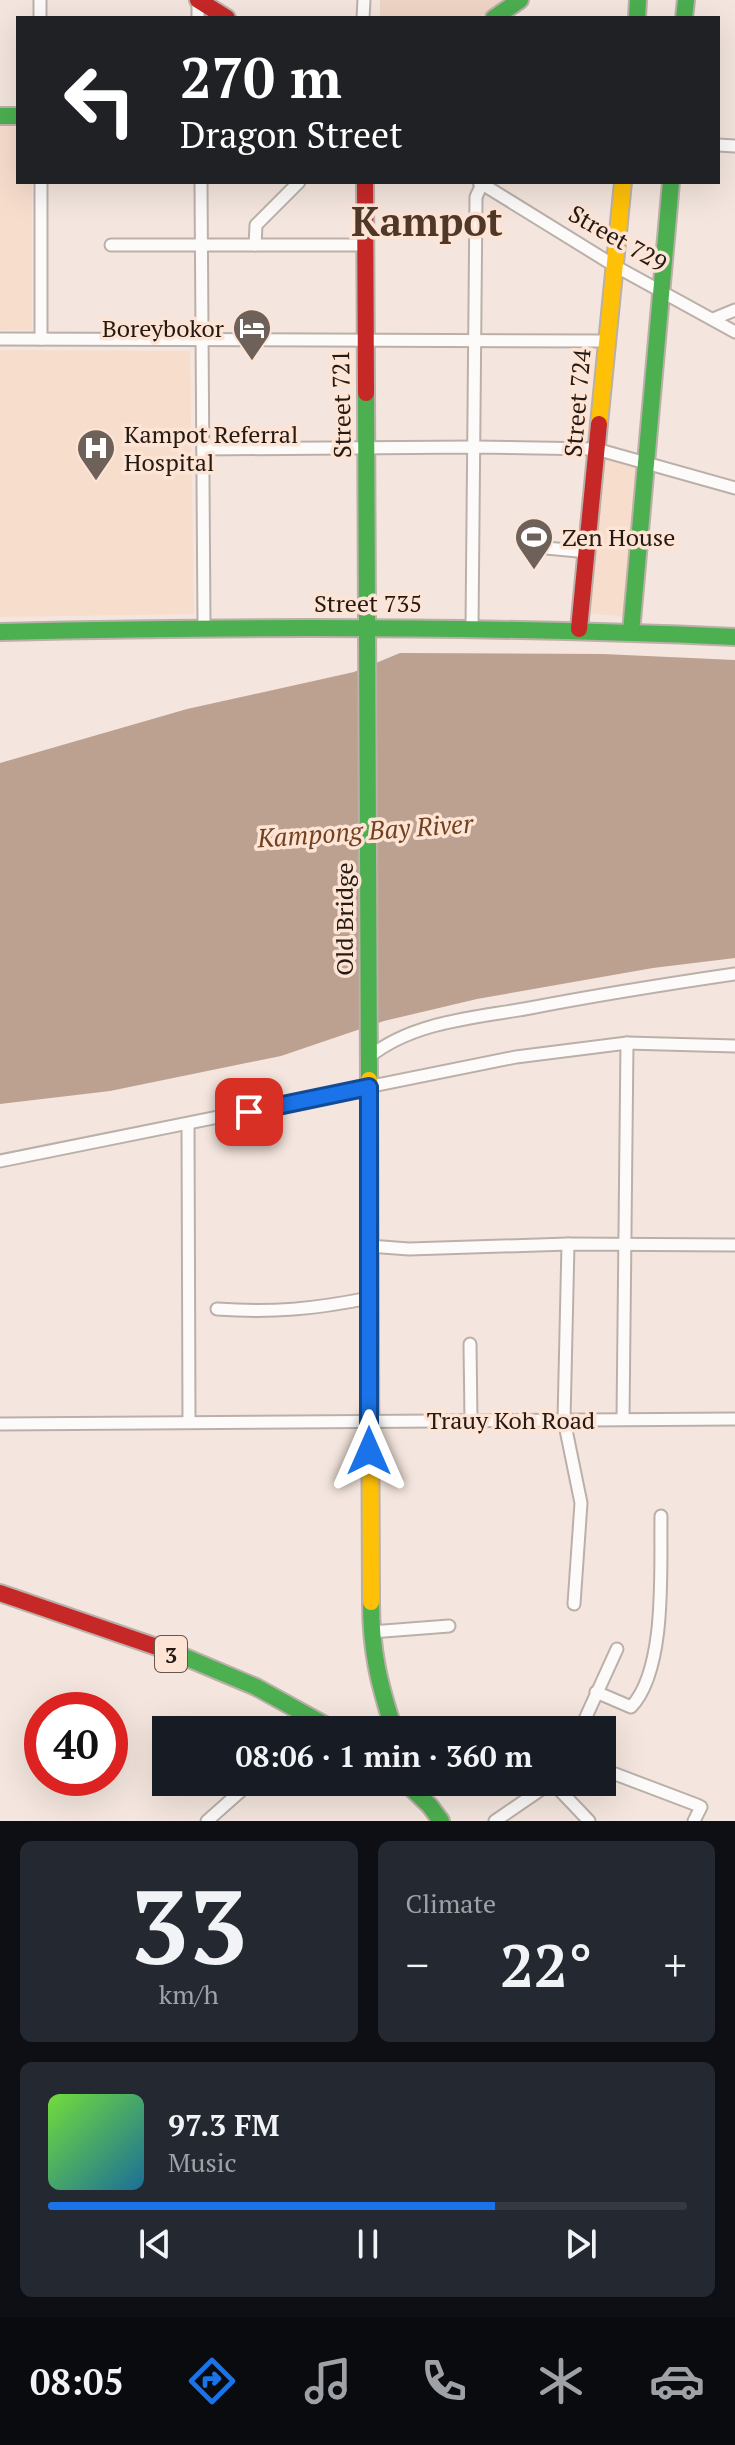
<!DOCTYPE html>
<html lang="en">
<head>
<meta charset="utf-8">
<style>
	:root { --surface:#171b24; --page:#242831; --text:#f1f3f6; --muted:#9ea1a6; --line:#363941; --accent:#1a73e8 }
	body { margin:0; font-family:"PT Serif",serif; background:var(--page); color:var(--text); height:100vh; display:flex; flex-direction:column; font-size:30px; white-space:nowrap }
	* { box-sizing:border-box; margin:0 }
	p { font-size:26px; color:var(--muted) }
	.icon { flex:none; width:44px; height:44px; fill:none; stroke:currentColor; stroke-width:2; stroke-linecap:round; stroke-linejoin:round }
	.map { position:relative; height:1821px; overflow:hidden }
	.details { display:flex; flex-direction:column; gap:20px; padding:20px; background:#0d0f14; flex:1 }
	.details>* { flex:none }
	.hud { position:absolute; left:16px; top:16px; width:704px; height:168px; border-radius:0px; box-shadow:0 8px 32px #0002; background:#202124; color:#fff; overflow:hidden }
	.speed { position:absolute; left:24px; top:1692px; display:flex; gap:16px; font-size:40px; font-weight:700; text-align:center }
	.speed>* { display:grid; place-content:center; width:104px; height:104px; border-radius:50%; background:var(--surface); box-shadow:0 8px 32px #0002; line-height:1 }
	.speed .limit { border:12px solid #d22; background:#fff; color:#111 }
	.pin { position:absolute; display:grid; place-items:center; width:68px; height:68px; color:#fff; margin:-34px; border-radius:16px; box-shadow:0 4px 12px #0006 }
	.me { position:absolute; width:88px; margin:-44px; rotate:0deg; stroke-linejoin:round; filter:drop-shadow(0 0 6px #0008) }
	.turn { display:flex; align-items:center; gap:28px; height:168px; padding:0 32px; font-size:36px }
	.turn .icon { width:104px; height:104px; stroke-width:2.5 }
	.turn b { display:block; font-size:56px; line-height:68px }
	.big { font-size:60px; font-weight:700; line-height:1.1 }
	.details .widget { flex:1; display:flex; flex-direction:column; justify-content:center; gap:12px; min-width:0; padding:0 28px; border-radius:12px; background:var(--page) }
	.details .dial { align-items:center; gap:0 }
	.dial b { font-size:104px; line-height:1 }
	.song { display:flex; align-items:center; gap:24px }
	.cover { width:96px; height:96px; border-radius:12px; background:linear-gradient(135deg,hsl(100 70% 55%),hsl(200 70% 35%)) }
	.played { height:8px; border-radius:4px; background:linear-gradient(90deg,var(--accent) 70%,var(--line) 70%) }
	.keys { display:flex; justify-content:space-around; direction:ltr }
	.heat { display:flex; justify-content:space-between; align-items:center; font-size:44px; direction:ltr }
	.details .tiles { flex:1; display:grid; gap:20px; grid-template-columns:1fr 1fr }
	.widget:last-child { grid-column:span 2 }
	.trip { position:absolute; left:152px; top:1716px; width:464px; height:80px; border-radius:0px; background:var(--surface); box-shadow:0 8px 32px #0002; font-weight:700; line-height:80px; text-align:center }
	.menu { display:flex; height:128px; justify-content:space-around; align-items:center; background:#090b0e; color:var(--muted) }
	.menu .icon { width:56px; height:56px }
	.menu .on { color:var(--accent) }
	.menu b { font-size:36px; color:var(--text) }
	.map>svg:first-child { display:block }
	.built { fill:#f7ddcc }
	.green { fill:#efd5c5 }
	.water { fill:#bda190 }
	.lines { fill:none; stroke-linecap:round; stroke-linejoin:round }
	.street-casing { stroke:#bbb0a9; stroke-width:15 }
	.fast-casing { stroke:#bbb0a9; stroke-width:20 }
	.slow-casing { stroke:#bbb0a9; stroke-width:20 }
	.jam-casing { stroke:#bbb0a9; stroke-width:20 }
	.street { stroke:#fdfbfa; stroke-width:11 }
	.fast { stroke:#4caf50; stroke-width:16 }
	.slow { stroke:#ffc107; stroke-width:16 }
	.jam { stroke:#c62828; stroke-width:16 }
	.route-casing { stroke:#114b97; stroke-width:20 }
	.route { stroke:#1a73e8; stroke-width:14 }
	.labels { text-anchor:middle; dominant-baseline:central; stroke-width:7; stroke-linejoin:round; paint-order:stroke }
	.shield { fill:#fde4d5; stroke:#66574d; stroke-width:2 }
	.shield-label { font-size:22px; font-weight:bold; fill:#251a13 }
	.street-label { font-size:24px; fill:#251a13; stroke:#fde4d5 }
	.poi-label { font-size:24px; fill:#251a13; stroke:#fde4d5; text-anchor:start }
	.water-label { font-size:26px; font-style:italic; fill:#724220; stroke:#fde4d5 }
	.town-label { font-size:40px; font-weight:bold; fill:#503828; stroke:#fde4d5 }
</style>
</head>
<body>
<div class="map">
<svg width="735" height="1821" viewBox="0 0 735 1821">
	<rect width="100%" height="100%" fill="#f4e6de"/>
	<g class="built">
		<path d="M0 125H18V182H32V330H0Z"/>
		<path d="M0 350 190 351 194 614 0 617Z"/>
		<path d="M603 459 638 466 625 617 588 613Z"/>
	</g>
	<path class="green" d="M380 0H506L479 18H380Z"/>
	<path class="water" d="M400 653 603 654 735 660V958L653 968 477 999 384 1021 281 1056 110 1091 0 1104V763L187 709 354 672Z"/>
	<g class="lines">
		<g class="street-casing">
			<g id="street">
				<path d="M40 0V18"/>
				<path d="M198 0V18"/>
				<path d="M363 18 364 0"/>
				<path d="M718 145 735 146"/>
				<path d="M201 182 204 626"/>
				<path d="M479 182 615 266 735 332"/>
				<path d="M111 245H364"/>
				<path d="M255 245 256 225 299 182"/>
				<path d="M713 319 735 310"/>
				<path d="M0 339 607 341"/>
				<path d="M41 339V182"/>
				<path d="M203 449 475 447 596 449 735 488"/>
				<path d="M536 547 588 552"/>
				<path d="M472 628 476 197 482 184"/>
				<path d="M369 1057C414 1021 475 1018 530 1008 598 995 667 984 735 974"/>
				<path d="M188 1124 189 1422"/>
				<path d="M0 1161 516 1057 627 1043 735 1046"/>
				<path d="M568 1244 564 1420 581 1503 574 1604"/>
				<path d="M369 1246 409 1249 568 1244 735 1245"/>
				<path d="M217 1309C272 1313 315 1309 369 1298"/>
				<path d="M470 1344 471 1420"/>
				<path d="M623 1419 627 1043"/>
				<path d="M0 1424 735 1419"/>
				<path d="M371 1632 449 1626"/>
				<path d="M596 1692 631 1707C667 1669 660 1568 661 1516"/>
				<path d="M580 1730 617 1649"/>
				<path d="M602 1769 697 1805 701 1807 694 1821"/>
				<path d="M552 1782 589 1821"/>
				<path d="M207 1821 251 1782"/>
				<path d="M495 1821 552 1782"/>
			</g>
		</g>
		<g class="fast-casing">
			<g id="fast">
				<path d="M494 18 520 0"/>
				<path d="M637 18 638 0"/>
				<path d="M684 18 686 0"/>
				<path d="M0 116H18"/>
				<path d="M366 393 369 1080"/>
				<path d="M0 632C245 626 490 626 735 637"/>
				<path d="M631 632 671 182"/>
				<path d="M371 1602C371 1651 379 1684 394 1730"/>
				<path d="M180 1655 256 1687 334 1730"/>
				<path d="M392 1730 393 1728"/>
				<path d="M405 1782 430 1806 441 1821"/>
			</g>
		</g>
		<g class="slow-casing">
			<g id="slow">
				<path d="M599 424 623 182"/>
				<path d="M369 1080 371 1602"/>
			</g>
		</g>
		<g class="jam-casing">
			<g id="jam">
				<path d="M198 0 227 18"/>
				<path d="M365 182 366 393"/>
				<path d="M579 629 599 424"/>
				<path d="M0 1593 180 1655"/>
			</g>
		</g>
		<use href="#street" class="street"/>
		<use href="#fast" class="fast"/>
		<use href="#slow" class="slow"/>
		<use href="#jam" class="jam"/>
	</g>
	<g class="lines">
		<g class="route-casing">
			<path id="route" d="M249 1112 369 1087V1451"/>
		</g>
		<use href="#route" class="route"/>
	</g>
	<defs>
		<g id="hotel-pin" transform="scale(2)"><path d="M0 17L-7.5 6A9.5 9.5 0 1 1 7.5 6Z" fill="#6d615a" stroke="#fde4d5"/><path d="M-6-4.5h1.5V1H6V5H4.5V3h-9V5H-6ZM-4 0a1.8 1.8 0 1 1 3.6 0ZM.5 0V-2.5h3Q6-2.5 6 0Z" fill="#fff"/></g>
		<g id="hospital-pin" transform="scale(2)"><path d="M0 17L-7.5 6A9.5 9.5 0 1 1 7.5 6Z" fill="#6d615a" stroke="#fde4d5"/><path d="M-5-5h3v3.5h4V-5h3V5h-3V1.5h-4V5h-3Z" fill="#fff"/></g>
		<g id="stadium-pin" transform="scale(2)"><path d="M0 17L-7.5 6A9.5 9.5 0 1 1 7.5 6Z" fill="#6d615a" stroke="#fde4d5"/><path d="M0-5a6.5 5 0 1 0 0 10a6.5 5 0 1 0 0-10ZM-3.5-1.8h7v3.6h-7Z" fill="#fff"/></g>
	</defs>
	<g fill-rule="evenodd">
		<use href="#hotel-pin" x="252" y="328"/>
		<use href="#hospital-pin" x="96" y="448"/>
		<use href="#stadium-pin" x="534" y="537"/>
	</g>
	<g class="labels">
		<rect class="shield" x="155" y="1636" width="32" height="36" rx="6"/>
		<g class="shield-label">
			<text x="171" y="1654">3</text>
		</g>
		<g class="street-label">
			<text transform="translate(618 238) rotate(30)">Street 729</text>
			<text transform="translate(577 403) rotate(-85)">Street 724</text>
			<text transform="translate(341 404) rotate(-91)">Street 721</text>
			<text x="368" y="603">Street 735</text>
			<text transform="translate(344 919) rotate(-90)">Old Bridge</text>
			<text x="511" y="1420">Trauy Koh Road</text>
		</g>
		<g class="poi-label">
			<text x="224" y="328" text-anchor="end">Boreybokor</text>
			<text x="124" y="434">Kampot Referral<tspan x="124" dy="28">Hospital</tspan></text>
			<text x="562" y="537">Zen House</text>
		</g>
		<g class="water-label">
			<text transform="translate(365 830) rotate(-4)">Kampong Bay River</text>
		</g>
		<g class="town-label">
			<text x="427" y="220">Kampot</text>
		</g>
	</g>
</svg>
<div class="speed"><div class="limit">40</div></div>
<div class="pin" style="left:249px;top:1112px;background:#d93025"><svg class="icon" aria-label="arrive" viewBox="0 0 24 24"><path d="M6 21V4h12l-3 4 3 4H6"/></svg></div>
<svg class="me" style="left:369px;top:1451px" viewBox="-20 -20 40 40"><path d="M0-17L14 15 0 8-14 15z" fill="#1a73e8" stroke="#fff" stroke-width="4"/></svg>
<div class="trip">08:06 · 1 min · 360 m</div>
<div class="hud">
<div class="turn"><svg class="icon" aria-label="left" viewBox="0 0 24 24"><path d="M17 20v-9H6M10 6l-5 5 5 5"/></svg><div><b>270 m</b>Dragon Street</div></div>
</div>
</div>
<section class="details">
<div class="tiles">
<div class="widget dial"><b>33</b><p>km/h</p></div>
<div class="widget"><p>Climate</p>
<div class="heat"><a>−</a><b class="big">22°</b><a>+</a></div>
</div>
<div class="widget">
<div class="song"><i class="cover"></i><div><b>97.3 FM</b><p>Music</p></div></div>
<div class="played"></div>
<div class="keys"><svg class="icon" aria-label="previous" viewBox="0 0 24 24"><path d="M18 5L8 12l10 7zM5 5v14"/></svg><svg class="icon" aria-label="pause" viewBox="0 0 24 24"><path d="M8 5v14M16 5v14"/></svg><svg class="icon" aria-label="next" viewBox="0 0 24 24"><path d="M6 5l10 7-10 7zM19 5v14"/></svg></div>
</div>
</div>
</section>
<nav class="menu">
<b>08:05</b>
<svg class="icon on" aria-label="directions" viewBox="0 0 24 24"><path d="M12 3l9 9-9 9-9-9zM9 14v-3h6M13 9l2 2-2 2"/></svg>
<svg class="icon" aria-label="music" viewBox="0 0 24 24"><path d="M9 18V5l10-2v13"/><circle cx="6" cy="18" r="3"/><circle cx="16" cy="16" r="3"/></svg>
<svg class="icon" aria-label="phone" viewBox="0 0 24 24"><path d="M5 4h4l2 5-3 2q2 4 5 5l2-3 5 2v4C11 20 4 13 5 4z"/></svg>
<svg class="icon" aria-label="climate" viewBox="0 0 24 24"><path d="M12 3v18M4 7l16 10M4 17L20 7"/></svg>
<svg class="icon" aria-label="car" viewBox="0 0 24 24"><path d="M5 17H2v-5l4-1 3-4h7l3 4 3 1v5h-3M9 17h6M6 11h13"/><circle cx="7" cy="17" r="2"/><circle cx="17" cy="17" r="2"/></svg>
</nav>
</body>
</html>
